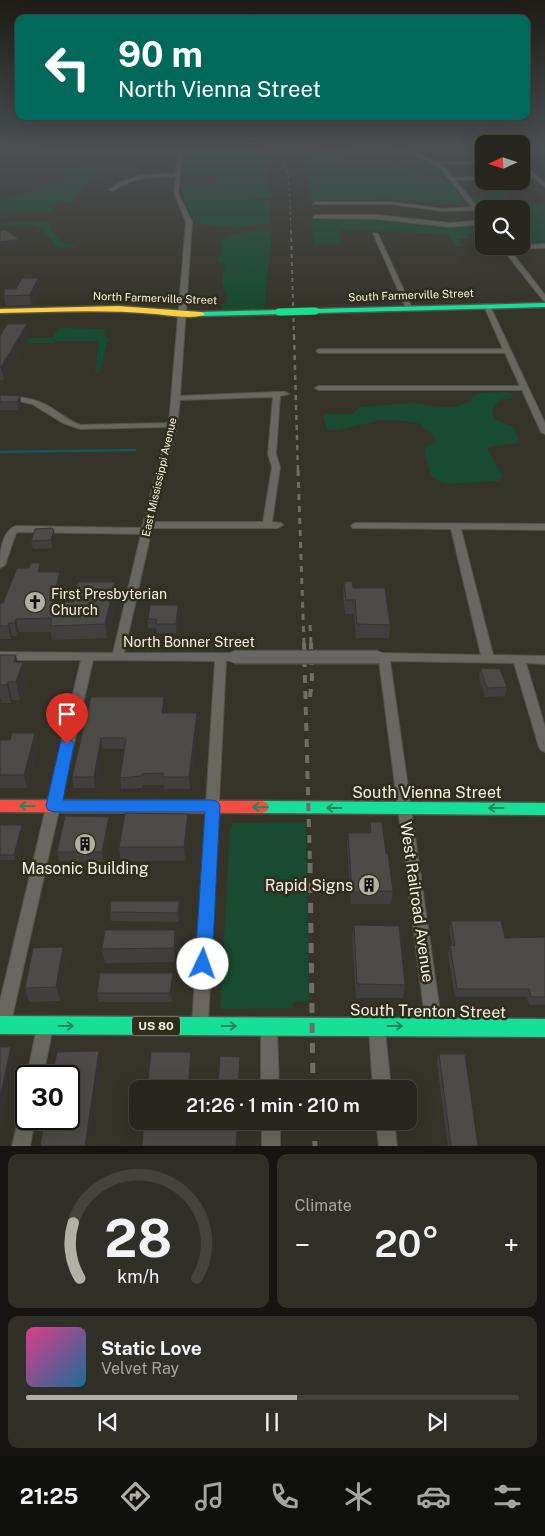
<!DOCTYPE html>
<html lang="en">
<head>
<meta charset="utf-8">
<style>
	:root { --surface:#28271f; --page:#302f28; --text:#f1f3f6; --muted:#a5a5a4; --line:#44443d; --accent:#b2b0a4 }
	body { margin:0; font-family:"Public Sans",sans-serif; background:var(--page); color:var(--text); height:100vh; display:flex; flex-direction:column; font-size:19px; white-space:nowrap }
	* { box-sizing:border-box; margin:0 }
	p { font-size:16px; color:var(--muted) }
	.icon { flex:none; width:28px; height:28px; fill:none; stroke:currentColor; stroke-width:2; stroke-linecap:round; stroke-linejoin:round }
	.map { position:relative; height:1146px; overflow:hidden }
	.details { display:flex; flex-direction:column; gap:8px; padding:8px; background:#161511; flex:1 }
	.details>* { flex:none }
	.banner { position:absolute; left:15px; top:15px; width:515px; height:105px; border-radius:10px; box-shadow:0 5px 20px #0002,0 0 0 1px var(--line); background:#00695c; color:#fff; overflow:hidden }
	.needle { width:32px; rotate:267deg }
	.fabs { position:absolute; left:475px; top:135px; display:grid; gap:10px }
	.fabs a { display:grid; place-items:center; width:55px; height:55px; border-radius:10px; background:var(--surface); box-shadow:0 5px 20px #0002,0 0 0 1px var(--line); font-size:25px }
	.speed { position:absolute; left:15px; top:1065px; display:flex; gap:10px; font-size:25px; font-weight:700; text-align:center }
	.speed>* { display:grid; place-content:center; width:65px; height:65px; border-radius:50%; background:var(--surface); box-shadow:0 5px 20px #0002,0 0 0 1px var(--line); line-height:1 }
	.speed .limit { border:2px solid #111; border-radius:8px; background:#fff; color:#111 }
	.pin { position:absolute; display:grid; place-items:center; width:42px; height:42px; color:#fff; margin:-51px -21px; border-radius:50% 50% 50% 0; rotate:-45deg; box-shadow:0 0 5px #0007 }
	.pin .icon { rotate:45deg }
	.me { position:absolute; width:55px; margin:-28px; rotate:3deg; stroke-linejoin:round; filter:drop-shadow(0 0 4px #0008) }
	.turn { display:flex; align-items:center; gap:18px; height:105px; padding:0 20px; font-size:22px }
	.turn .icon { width:65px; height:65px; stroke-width:2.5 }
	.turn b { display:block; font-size:35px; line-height:42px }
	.big { font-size:38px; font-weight:600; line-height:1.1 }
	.details .tile { flex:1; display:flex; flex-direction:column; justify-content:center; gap:8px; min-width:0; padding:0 18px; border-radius:10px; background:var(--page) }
	.details .dial { align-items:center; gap:0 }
	.dial svg { height:130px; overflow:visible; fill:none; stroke:var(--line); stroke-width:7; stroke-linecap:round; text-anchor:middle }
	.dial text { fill:var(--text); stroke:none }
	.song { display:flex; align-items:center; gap:15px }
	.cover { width:60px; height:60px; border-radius:8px; background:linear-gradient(135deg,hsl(330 70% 55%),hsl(200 70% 35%)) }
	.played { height:5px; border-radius:2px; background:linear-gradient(90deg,var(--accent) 55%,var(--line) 55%) }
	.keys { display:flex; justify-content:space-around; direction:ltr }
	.heat { display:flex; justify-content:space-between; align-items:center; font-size:28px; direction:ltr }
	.details .tiles { flex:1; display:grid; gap:8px; grid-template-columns:1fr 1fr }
	.tile:last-child { grid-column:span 2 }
	.trip { position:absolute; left:129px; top:1080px; width:288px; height:50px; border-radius:10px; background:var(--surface); box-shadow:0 5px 20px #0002,0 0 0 1px var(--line); font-weight:600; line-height:50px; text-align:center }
	.dock { display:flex; height:80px; justify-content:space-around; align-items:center; background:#10100c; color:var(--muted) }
	.dock .icon { width:35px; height:35px }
	.dock .active { color:var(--accent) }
	.dock b { font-size:22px; color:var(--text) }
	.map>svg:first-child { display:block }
	.green { fill:#184b31 }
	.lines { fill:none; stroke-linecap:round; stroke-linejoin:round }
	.stream-far1 { stroke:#13565d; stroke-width:1 }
	.stream { stroke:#13565d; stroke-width:2.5 }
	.street-casing { stroke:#545349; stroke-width:2 }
	.fast-casing { stroke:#545349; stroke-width:3 }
	.slow-casing { stroke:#545349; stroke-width:3 }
	.jam-casing { stroke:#545349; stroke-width:3 }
	.street { fill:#686760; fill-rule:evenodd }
	.fast { fill:#16e098; fill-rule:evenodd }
	.slow { fill:#ffcf43; fill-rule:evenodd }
	.jam { fill:#f24e42; fill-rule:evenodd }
	.rail-far5 { stroke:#6f6e65; stroke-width:1; stroke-dasharray:3 3; stroke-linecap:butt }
	.rail-far4 { stroke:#6f6e65; stroke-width:2; stroke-dasharray:4 4; stroke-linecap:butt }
	.rail-far3 { stroke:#6f6e65; stroke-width:2.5; stroke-dasharray:5 5; stroke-linecap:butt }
	.rail-far2 { stroke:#6f6e65; stroke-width:3; stroke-dasharray:6 6; stroke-linecap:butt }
	.rail-far1 { stroke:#6f6e65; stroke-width:4; stroke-dasharray:8 8; stroke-linecap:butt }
	.rail { stroke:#6f6e65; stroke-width:5; stroke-dasharray:10 10; stroke-linecap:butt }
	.street-bridge-casing { stroke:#545349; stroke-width:15; stroke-linecap:butt }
	.fast-bridge-casing { stroke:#545349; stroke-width:8; stroke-linecap:butt }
	.street-bridge { stroke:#686760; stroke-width:12 }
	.fast-bridge { stroke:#16e098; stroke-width:7 }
	.wall { fill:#42403e }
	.shaded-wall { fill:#363432 }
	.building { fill:#4d4b48; stroke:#363432 }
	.oneway { stroke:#24865a }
	.route { fill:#1a73e8; stroke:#114b97 }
	.labels { text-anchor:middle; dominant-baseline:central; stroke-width:5; stroke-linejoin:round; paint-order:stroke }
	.far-street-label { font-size:11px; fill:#f4f2e6; stroke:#312d1b }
	.shield { fill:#312d1b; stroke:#bab7a9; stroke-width:1 }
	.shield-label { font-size:12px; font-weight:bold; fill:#f4f2e6 }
	.poi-label { font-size:14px; fill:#f4f2e6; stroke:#312d1b; text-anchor:start }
	.street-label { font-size:14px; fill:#f4f2e6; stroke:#312d1b }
	.near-street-label { font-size:16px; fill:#f4f2e6; stroke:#312d1b }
	.near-poi-label { font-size:16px; fill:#f4f2e6; stroke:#312d1b }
</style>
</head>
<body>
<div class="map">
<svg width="545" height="1146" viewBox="0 0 545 1146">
	<rect width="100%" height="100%" fill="#363429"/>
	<g class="green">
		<path d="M184 148H267L273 163 253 164H268L272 198 242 199 269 200V225H248L237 228 195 223 187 208 180 186H215V176H181Z"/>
		<path d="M296 148H350L359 153 392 152 402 154 424 162 423 163C433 164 441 169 447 177L389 158 297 150Z"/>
		<path d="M298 152 389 160 450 182 466 206 391 199 309 201 308 178Z"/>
		<path d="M117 164H153L95 170 98 173 97 177 75 197 74 202 55 203 53 211 50 212H0V199L33 192 49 181 64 179 67 174 63 171H0V169L8 168V170L112 167Z"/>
		<path d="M496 181 512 182 514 186 506 194 519 205H545V244L521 245V229L524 228H521V209H484V214L470 197H492L485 185H496Z"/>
		<path d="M367 219 435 227 483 226 484 233H467L470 239H458L463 246H456L448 235 370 230H339L341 243 314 244 310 220Z"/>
		<path d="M34 221 50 222 49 228 62 242 78 247 57 248C39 220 32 224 0 226V222Z"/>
		<path d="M260 229 272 230 264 309 222 310 221 305 227 303V296L222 283 225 264 216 261 221 254 222 239C234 233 247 234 260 229Z"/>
		<path d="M58 328 105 329 104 336 110 340 107 342 100 373H95L99 341H58L53 343H27L30 338H52Z"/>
		<path d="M506 392 512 394 513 397C508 400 505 398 501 400 499 401 494 406 493 409 488 421 507 423 514 427L520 443 499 445 487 448 503 477 499 481 444 484 431 476 424 453 426 446 436 442 433 434 426 430 421 424 407 421 381 420 338 430H327L323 414H353L360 407 414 403 438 407H454L471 402 473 396 478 393Z"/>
		<path d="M306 822 309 1001 293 1002V1008L220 1009 230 829 234 823Z"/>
	</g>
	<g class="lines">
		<path class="stream-far1" d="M0 217H9"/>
		<path class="stream" d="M0 452 135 450"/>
		<g class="street-casing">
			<g id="street">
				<path d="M179 148H183V151L178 193 192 222 180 396 276 392H285L289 394 280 396 276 454 280 467 272 522 281 523 283 525 278 528H152L124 653H228L232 654 234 657 232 660 226 661 208 1025 206 1031 200 1033 194 1031 192 1025 215 661 93 660 11 1022 9 1028 3 1030 0 1029V1001L81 660H0V652L113 653 141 534 18 532 16 533 5 565 0 568C0 554 1 531 16 526L142 528 168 427 80 429 63 423 32 404 18 401 0 400V396C17 396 35 398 50 407 60 413 69 421 80 425L169 423 186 222 174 193 176 176C152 176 133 178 113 191L109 190C128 174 152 174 176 174L178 152 0 154V152L179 150ZM273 397 268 454 272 467 263 522H153L177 425 180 400Z"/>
				<path d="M388 148H394L427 157 435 162 484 161V163L439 164 446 168 453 178 484 177V179L455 180 484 215V220L474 210 443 211 391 204H313L315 202H391L443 209 472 207 442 170 423 159Z"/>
				<path d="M545 149V151L521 152V150Z"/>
				<path d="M521 162 545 183V187L534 178H521V176H532L521 166Z"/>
				<path d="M315 215H377L450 223 484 220V224L450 227 377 219 313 218Z"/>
				<path d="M373 233 378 234 412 308 411 309 406 308Z"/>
				<path d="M545 244V248L509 249 545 295V301L543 300 501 247Z"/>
				<path d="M487 304 490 306 545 423V434L541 432 522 390H319L315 388 319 386H520L505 353H319L316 351 319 349H503L484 306Z"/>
				<path d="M356 523 545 524V530L461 529 493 655 545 656V664L526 663 545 727V752L541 750 539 747 514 663 390 661 442 1026 440 1032 434 1034 428 1032 426 1026 379 661 375 660 373 657 375 654 379 653 481 655 451 529 353 528 351 526 353 524Z"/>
				<path d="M45 1019 51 1021 53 1027 43 1076H27L37 1027 39 1021Z"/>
				<path d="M269 1021 275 1023 277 1029 279 1089H261V1029L263 1023Z"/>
				<path d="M377 1022 383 1024 385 1030 391 1089H373L369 1030 371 1024Z"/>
				<path d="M26 1110V1119H35L30 1146H12L20 1113Z"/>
				<rect x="262" y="1121" width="18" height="25"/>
				<path d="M376 1121H394L397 1146H379Z"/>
			</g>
		</g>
		<g class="fast-casing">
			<g id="fast">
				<path d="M545 303V307L315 313 311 311 315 309Z"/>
				<path d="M279 310 283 312 282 314 201 316 197 314 201 312Z"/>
				<path d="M262 801 545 803V815L262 813 257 811 255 807 257 803Z"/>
				<path d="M0 1016 545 1019V1037L0 1034Z"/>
			</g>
		</g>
		<g class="slow-casing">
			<path id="slow" d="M118 306 201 312 205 314C196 320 167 315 155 314 103 309 52 312 0 313V309Z"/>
		</g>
		<g class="jam-casing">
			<path id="jam" d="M0 800 262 801 267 803 269 807 267 811 262 813 0 812Z"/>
		</g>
		<use href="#street" class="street"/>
		<use href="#fast" class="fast"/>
		<use href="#slow" class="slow"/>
		<use href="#jam" class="jam"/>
		<path class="rail-far5" d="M277 148 287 170 289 181 291 231"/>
		<path class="rail-far4" d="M291 230 294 337"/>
		<path class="rail-far3" d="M294 335 298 472"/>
		<g class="rail-far2">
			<path d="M298 470 304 644"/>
			<path d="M310 625 311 644"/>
		</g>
		<g class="rail-far1">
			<path d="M304 643 310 865"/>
			<path d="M310 697 312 679 311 643"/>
		</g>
		<g class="rail">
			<path d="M310 863 313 1089"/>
			<path d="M314 1121 315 1146"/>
		</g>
		<g class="street-bridge-casing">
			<path id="street-bridge" d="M234 657H378"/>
		</g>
		<g class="fast-bridge-casing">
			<path id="fast-bridge" d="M279 312 315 311"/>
		</g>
		<use href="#street-bridge" class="street-bridge"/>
		<use href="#fast-bridge" class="fast-bridge"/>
	</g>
	<g class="wall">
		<path d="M40 287 31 305 6 306 4 296 16 289Z"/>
		<path d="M0 336 29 337 4 380H0Z"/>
		<path d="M0 395 20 396 21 404 18 410H0Z"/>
		<path d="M55 539 52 548 33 549 31 541Z"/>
		<path d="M40 563 41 572H60L62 586 58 602H73L117 596 107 638 52 640 51 632H19L17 636H12L11 639H1L0 637V603H3L29 568Z"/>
		<path d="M344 582 353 588 390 625 389 638H356L354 614H345L343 595Z"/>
		<path d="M178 605 179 614 176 633H157L156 628H148V619Z"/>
		<path d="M0 655 17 662 27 680 20 700H12L11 703H2L0 708Z"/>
		<path d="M480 668 507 687 505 696 485 697 479 678Z"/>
		<path d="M91 697 165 708V713H197L198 724 190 789H164V785H143V788L121 789 120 778 124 749H103L95 788H74L72 777Z"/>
		<path d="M35 733 38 745 27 788H0V740H10Z"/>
		<path d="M188 814 189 828 185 861H121L119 847Z"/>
		<path d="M370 822 386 854 393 891 391 904H351L347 845 348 833H369Z"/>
		<path d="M0 825 23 830 15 860H0Z"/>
		<path d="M110 826 104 862 59 861 57 852Z"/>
		<path d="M179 901 180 911 179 922 111 921 110 912Z"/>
		<path d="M451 921 505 938 545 937V1005H529L527 997H455L448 954 450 945H452L449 929Z"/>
		<path d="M354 925 405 985 403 998H356L352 939Z"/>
		<path d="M175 930 177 944 175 962 105 963 102 949Z"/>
		<path d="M66 961 60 1001 29 1002 25 988Z"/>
		<path d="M174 982 172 1002H99L97 993Z"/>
		<path d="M439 1054 478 1146H448L437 1063Z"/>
	</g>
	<g class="shaded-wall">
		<path d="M20 239V242L0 245V242Z"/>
		<path d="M38 278 40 287 31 305 30 295Z"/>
		<path d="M27 324 29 337 4 380 1 367Z"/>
		<path d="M20 396 21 404 18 410 17 402Z"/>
		<path d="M54 530 55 539 52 548 51 540Z"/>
		<path d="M40 563 42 576 38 572Z"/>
		<path d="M60 572 62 586 54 615 52 602Z"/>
		<path d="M115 582 117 596 107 638 105 624Z"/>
		<path d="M178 605 179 614 176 633V624Z"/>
		<path d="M16 619 19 632 17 636 15 623Z"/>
		<path d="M9 623 12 636 11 639 8 626Z"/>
		<path d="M16 655 20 672 23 662 27 680 20 700 16 682 14 662Z"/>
		<path d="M8 682 12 700 11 703 7 685Z"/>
		<path d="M0 696 2 703 0 708Z"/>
		<path d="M164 697 165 708 163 724 162 713Z"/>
		<path d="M197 713 198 724 190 789 189 777Z"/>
		<path d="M35 733 38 745 27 788 24 775Z"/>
		<path d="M101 738 103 749 95 788 94 777Z"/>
		<path d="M188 814 189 828 185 861 184 847Z"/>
		<path d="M109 817 110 826 104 862 102 852Z"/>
		<path d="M22 825 23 830 15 860 14 855Z"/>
		<path d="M179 901 180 911 179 922 178 913Z"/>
		<path d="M175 930 177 944 175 962 174 948Z"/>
		<path d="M63 947 66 961 60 1001 56 987Z"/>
		<path d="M173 973 174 982 172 1002 170 993Z"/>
		<path d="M11 1047 14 1059 0 1126V1097Z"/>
		<path d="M99 1051 101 1060 89 1146H85Z"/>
		<path d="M191 1052V1061L190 1089H188Z"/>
		<path d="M186 1121H188L187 1138 185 1129Z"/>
	</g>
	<g class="building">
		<path d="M5 230 20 239 0 242V231Z"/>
		<path d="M22 278H38L30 295 4 296V289H16Z"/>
		<path d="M7 324H27L1 367H0V336Z"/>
		<path d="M0 395 20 396 17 402H0Z"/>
		<path d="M52 528 54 530 51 540 31 541 35 529Z"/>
		<path d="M31 563H40L38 572H60L52 602H73L78 582H115L105 624 50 626 52 618 16 619 15 623H9L8 626H0V603H3L17 568H29Z"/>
		<path d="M352 581 353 588H385L390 625 357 624 355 600H346L344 582Z"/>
		<path d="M150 605H178L176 624H156L157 619H148Z"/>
		<path d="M0 655H16L14 662H23L16 682H8L7 685H0Z"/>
		<path d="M480 668 500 669 507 687 487 688Z"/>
		<path d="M91 697H164L162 713H197L189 777H163V773L142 774V776L120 778 126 738H101L94 777H72Z"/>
		<path d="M12 733H35L24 775H0V740H10Z"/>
		<path d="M125 813 188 814 184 847H119Z"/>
		<path d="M65 816 109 817 102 852H57Z"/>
		<path d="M370 822H382L386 854H388L393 891 352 892 348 833H371Z"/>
		<path d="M0 825H22L14 855H0Z"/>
		<path d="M111 901H179L178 913 110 912Z"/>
		<path d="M451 921H501L505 938 545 937V997H531L529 989H457L450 945 455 946Z"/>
		<path d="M354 925 399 926 405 985 357 984Z"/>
		<path d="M105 930H175L174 948 102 949Z"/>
		<path d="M63 947 56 987 25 988 33 948Z"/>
		<path d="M100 973H173L170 993H97Z"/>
		<path d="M0 1047H11L0 1097Z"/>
		<path d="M99 1051 85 1146H40L45 1119H69V1076H52L57 1052Z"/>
		<path d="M151 1052H191L188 1089H147Z"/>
		<path d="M439 1054H465L478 1146H451Z"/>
		<path d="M220 1056 240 1057 238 1089H218Z"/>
		<path d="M144 1121H186L185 1129H237L236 1146H142Z"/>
	</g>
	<defs><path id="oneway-shaft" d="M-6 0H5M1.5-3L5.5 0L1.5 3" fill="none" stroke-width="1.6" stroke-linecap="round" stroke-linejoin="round" transform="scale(1.25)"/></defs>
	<g class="oneway">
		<use href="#oneway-shaft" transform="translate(27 806) rotate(180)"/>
		<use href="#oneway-shaft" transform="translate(260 807) rotate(-179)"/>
		<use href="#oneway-shaft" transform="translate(334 808) rotate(-180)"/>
		<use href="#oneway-shaft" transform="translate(496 808) rotate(-180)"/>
		<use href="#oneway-shaft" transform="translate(66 1026)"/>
		<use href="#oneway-shaft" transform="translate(229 1026)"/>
		<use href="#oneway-shaft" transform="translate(395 1026)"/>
	</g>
	<linearGradient id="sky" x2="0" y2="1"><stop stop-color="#1e1d17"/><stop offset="0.48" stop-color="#4c5054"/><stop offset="1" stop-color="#4c5054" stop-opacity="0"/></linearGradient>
	<rect width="545" height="308" fill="url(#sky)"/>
	<path class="route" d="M67 739 72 741 74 744 63 800H212L218 802 220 806 212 964 210 970 203 972 197 970 195 964 205 812H54L48 810 46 806 60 744 62 741Z"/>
	<defs>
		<g id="church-disc" transform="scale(1.125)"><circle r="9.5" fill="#b2b0a4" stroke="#312d1b"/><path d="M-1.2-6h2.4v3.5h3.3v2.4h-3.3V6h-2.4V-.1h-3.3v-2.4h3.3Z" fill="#111"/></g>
		<g id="building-disc" transform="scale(1.125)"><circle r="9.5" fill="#b2b0a4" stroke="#312d1b"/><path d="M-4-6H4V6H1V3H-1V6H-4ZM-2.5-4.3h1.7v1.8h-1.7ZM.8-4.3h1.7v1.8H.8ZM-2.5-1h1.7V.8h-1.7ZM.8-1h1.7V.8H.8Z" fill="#111"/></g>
	</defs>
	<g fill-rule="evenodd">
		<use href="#church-disc" x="35" y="602"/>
		<use href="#building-disc" x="85" y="844"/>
		<use href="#building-disc" x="369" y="885"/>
	</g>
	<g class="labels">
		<g class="far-street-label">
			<text transform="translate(411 295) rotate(-2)">South Farmerville Street</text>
			<text transform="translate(155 298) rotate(2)">North Farmerville Street</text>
			<text transform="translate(159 477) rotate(-77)">East Mississippi Avenue</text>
		</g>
		<rect class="shield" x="132" y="1016.5" width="48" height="19" rx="4"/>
		<g class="shield-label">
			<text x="156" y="1026">US 80</text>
		</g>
		<g class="poi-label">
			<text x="51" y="594">First Presbyterian<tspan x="51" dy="16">Church</tspan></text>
		</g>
		<g class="street-label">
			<text x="189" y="642">North Bonner Street</text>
		</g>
		<g class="near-street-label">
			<text x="427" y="792">South Vienna Street</text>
			<text transform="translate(417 902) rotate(82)">West Railroad Avenue</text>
			<text transform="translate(428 1011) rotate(1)">South Trenton Street</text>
		</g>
		<g class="near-poi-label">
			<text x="85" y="868">Masonic Building</text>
			<text x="353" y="885" text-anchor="end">Rapid Signs</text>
		</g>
	</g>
</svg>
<div class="fabs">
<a><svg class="needle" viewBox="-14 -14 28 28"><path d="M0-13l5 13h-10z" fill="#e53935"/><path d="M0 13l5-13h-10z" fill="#a5a5a4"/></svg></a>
<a><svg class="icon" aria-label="search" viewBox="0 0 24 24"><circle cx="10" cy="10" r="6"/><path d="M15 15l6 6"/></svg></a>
</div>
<div class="speed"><div class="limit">30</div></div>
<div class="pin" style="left:67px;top:744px;background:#d93025"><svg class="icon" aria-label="arrive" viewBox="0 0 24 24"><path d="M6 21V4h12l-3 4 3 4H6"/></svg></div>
<svg class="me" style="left:203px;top:964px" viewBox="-20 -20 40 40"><circle r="19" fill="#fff"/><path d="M0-13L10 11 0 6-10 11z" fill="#1a73e8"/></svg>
<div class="trip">21:26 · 1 min · 210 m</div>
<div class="banner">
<div class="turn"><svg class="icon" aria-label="left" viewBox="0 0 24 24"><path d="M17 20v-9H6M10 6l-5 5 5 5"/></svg><div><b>90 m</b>North Vienna Street</div></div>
</div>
</div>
<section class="details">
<div class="tiles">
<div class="tile dial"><svg viewBox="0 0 100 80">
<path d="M14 69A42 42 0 1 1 86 69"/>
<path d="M14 69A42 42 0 0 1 10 35" stroke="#b2b0a4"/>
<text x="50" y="56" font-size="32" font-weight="700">28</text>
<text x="50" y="72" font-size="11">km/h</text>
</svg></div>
<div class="tile"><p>Climate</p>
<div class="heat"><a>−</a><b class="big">20°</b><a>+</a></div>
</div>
<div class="tile">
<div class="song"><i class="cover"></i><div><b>Static Love</b><p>Velvet Ray</p></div></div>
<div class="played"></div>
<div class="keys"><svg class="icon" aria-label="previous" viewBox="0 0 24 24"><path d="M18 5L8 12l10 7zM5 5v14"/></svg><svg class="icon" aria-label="pause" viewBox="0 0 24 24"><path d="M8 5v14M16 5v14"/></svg><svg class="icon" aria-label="next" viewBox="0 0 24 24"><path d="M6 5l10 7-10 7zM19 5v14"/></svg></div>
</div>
</div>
</section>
<nav class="dock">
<b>21:25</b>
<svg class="icon active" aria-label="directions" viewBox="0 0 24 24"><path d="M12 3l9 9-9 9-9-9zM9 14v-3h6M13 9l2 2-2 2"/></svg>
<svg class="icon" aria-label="music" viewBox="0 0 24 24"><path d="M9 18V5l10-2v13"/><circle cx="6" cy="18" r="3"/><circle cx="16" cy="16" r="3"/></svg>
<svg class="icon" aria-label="phone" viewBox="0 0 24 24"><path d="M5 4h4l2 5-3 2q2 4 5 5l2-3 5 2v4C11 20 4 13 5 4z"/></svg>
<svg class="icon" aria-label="climate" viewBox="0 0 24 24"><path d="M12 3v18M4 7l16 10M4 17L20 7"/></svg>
<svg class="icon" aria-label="car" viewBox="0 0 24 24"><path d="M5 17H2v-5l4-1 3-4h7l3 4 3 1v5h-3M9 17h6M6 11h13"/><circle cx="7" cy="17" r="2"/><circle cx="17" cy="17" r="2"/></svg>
<svg class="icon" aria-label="filters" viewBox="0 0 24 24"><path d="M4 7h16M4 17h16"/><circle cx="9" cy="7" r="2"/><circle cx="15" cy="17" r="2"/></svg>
</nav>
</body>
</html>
